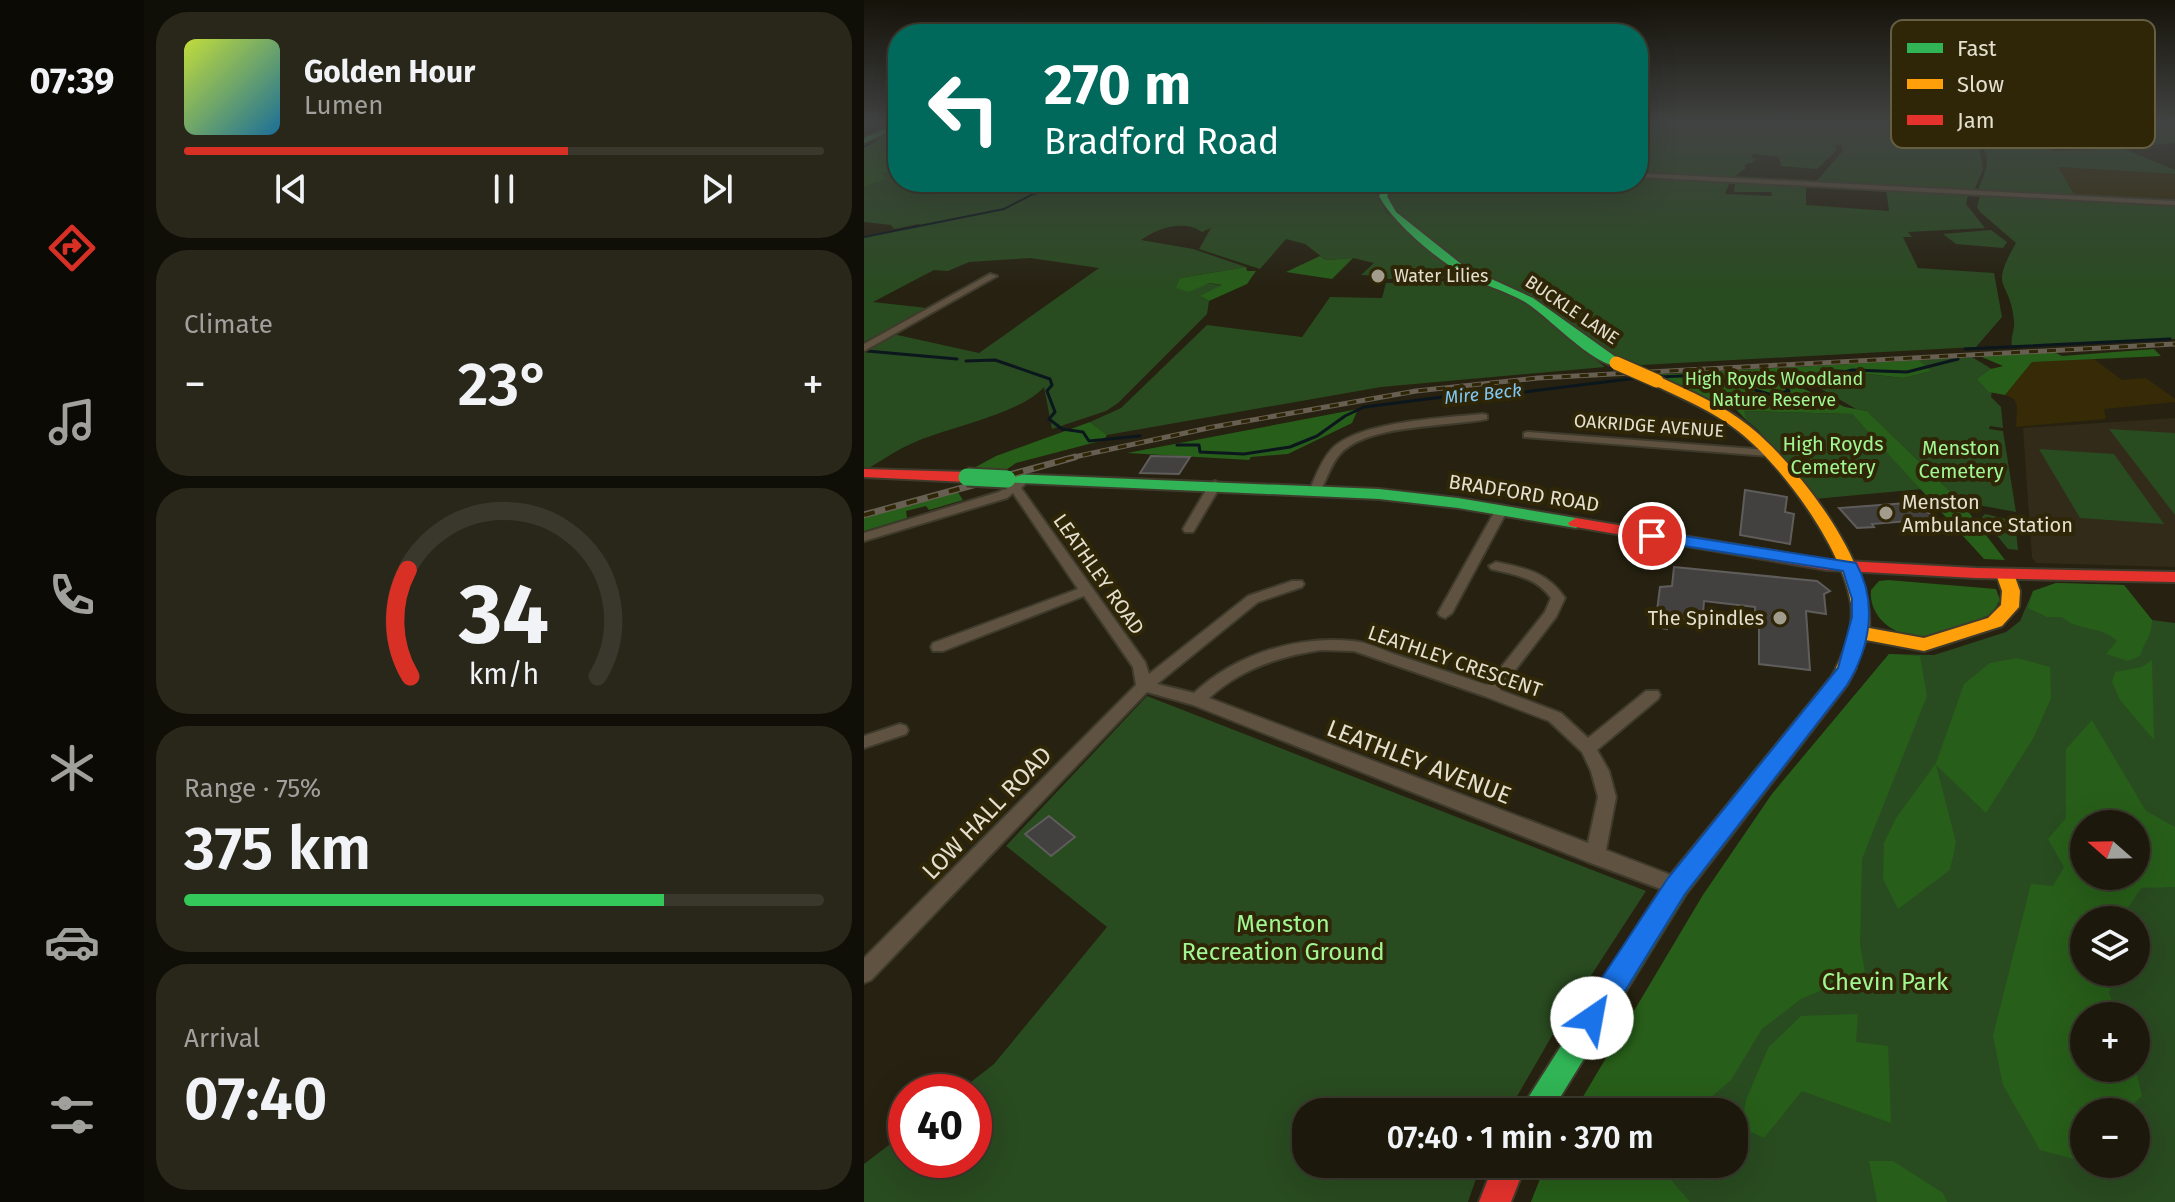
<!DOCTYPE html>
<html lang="en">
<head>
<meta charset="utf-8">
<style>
	:root { --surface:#1c190c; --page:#29261a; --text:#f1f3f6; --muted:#a0a09d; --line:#3a382d; --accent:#d93025 }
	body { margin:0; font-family:"Fira Sans",sans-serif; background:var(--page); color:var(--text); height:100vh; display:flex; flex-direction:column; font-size:30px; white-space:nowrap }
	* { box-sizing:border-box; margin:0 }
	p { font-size:26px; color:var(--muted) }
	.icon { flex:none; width:44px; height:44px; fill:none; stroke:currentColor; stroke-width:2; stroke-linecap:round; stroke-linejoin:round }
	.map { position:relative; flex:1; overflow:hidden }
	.sheet { display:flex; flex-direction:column; gap:12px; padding:12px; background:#0f0e07; width:720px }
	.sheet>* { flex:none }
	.banner { position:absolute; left:24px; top:24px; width:760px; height:168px; border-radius:32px; box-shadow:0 8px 32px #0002,0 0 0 2px var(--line); background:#00695c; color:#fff; overflow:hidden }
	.needle { width:52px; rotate:290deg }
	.controls { position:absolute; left:1206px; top:810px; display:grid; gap:16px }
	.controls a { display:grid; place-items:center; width:80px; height:80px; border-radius:50%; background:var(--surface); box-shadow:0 8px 32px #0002,0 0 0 2px var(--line); font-size:40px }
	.speed { position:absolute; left:24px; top:1074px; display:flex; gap:16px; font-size:40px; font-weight:700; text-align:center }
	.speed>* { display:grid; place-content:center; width:104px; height:104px; border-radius:50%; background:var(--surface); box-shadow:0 8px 32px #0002,0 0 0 2px var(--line); line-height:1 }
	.speed .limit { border:12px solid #d22; background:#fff; color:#111 }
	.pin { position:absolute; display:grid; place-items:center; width:68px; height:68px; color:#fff; margin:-34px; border:4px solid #fff; border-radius:50%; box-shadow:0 2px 8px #0007 }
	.me { position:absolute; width:88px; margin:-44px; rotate:33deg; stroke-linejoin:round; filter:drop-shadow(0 0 6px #0008) }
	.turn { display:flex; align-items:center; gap:28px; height:168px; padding:0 24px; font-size:36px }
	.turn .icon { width:104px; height:104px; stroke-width:2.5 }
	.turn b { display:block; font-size:56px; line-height:68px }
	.big { font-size:60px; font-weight:600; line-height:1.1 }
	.sheet .widget { flex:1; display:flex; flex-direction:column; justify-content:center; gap:12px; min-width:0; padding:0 28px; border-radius:32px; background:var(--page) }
	.sheet .dial { align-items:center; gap:0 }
	.dial svg { height:208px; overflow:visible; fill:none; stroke:var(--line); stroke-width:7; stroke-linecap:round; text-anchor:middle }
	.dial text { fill:var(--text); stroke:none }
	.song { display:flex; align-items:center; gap:24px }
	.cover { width:96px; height:96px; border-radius:12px; background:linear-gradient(135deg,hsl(70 70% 55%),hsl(200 70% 35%)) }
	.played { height:8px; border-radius:4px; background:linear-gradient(90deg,var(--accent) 60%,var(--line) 60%) }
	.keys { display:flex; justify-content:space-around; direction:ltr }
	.heat { display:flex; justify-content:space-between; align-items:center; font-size:44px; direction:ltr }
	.charge { height:12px; border-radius:6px; background:linear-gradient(90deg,#34c759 75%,var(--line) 0) }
	.trip { position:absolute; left:428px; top:1098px; width:456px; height:80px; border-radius:32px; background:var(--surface); box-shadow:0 8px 32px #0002,0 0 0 2px var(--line); font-weight:600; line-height:80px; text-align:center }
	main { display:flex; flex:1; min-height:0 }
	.dock { display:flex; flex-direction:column; width:144px; justify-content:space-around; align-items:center; background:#0b0a05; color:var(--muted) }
	.dock .icon { width:56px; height:56px }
	.dock .on { color:var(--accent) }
	.dock b { font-size:36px; color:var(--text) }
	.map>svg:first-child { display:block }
	.built { fill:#362b06 }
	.education { fill:#322b1a }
	.green { fill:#294b20; fill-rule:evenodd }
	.forest { fill:#275e19; fill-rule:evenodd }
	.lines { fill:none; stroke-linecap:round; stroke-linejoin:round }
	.stream-far1 { stroke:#0b171d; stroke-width:2 }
	.stream { stroke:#0b171d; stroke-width:3 }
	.building { fill:#43413f; stroke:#5f5d5b; stroke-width:2 }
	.street-casing { stroke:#3f3b2c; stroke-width:4 }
	.fast-casing { stroke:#3f3b2c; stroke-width:4 }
	.slow-casing { stroke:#3f3b2c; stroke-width:4 }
	.jam-casing { stroke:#3f3b2c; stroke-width:4 }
	.street { fill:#5f5241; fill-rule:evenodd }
	.fast { fill:#30b455; fill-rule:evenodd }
	.slow { fill:#ff9f0a; fill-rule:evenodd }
	.jam { fill:#e5322d; fill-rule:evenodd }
	.rail-far1-casing { stroke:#675f51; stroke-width:5 }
	.rail-casing { stroke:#675f51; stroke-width:7 }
	.rail-far1 { stroke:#2f2607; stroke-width:3; stroke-dasharray:9; stroke-linecap:butt }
	.rail { stroke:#2f2607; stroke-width:4; stroke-dasharray:11; stroke-linecap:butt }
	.fast-bridge-casing { stroke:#3f3b2c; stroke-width:21; stroke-linecap:butt }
	.slow-bridge-casing { stroke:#3f3b2c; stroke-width:16; stroke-linecap:butt }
	.fast-bridge { stroke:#30b455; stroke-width:17 }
	.slow-bridge { stroke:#ff9f0a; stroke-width:13 }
	.route { fill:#1a73e8; stroke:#114b97; stroke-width:2 }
	.poi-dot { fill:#a29c8c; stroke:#2f2607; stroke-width:3 }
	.labels { text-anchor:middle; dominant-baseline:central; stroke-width:8; stroke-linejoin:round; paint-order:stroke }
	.far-poi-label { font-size:18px; fill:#e4dfce; stroke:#2f2607; text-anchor:start }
	.far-street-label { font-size:18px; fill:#e4dfce; stroke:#2f2607 }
	.far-park-label { font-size:18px; fill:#a0f691; stroke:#2f2607 }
	.far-water-label { font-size:18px; font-style:italic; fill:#81c8f4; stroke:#2f2607 }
	.park-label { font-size:20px; fill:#a0f691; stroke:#2f2607 }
	.street-label { font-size:20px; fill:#e4dfce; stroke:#2f2607 }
	.poi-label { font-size:20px; fill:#e4dfce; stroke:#2f2607; text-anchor:start }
	.near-street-label { font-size:24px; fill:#e4dfce; stroke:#2f2607 }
	.near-park-label { font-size:24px; fill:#a0f691; stroke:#2f2607 }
	.key { fill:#2f2607; stroke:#655e43; stroke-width:2 }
	.key-label { font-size:22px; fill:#e4dfce }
</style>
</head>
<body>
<main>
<nav class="dock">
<b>07:39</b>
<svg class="icon on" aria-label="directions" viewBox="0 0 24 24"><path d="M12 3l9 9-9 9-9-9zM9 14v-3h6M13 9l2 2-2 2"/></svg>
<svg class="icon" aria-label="music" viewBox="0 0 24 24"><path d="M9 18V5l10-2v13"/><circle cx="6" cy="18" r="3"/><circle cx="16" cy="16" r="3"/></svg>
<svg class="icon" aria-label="phone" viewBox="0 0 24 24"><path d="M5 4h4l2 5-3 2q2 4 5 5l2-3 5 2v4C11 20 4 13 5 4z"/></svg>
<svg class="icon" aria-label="climate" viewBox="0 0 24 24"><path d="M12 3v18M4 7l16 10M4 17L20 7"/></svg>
<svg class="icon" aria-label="car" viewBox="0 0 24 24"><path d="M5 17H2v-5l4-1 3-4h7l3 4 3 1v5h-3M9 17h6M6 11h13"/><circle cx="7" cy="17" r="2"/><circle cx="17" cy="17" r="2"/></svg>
<svg class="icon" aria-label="filters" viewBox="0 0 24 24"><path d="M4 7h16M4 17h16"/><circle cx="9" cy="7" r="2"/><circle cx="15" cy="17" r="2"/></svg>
</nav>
<section class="sheet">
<div class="widget">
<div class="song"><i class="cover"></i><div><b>Golden Hour</b><p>Lumen</p></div></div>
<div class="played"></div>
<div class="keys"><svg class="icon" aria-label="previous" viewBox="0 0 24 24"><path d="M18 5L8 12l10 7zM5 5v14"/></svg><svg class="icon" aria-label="pause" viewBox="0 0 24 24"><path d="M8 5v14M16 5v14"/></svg><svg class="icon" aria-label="next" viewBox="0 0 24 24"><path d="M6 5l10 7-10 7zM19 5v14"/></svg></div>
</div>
<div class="widget"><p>Climate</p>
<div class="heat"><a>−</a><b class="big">23°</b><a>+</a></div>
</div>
<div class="widget dial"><svg viewBox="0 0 100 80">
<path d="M14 69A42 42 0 1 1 86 69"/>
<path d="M14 69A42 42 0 0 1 13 28" stroke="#d93025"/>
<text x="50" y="56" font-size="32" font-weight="700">34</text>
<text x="50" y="72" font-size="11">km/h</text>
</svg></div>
<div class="widget"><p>Range · 75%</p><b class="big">375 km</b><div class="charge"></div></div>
<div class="widget"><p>Arrival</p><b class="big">07:40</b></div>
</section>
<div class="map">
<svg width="1311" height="1202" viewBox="0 0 1311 1202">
	<rect width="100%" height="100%" fill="#262110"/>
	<g class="built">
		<path d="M1193 167 1311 174V201L1211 196Z"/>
		<path d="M1230 359 1258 380 1282 378 1311 399V402L1240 409 1242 419 1152 427 1153 406 1150 399 1141 395 1168 362Z"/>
	</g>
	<path class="education" d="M1311 418V567L1172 563 1168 558 1159 428Z"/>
	<g class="green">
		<path d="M774 121H1311V143L1258 148 1311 170V174L1194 167 1211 196 1114 190C1119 175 1129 162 1118 146L1145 143 1115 144 1119 169 1110 191 949 185 979 151 977 145H971L973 150 953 169 917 166 915 157 889 154 887 158 892 159 888 163H884L880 166 882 168 867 179 774 174ZM1229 139 1245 142 1258 148 1188 151 1185 144 1156 143 1232 142Z"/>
		<path d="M34 169V182H391L386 186 401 188 411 182 521 183 515 198 523 213 596 274 587 278 525 279 521 278 523 276 497 275 510 263 489 258 462 260 441 244 422 239 396 269 335 249 347 228 338 232C321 220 295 227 277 240L329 249 382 267 316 278 360 286 337 297 345 301 343 314 254 403 242 411 188 429 180 387C157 414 84 427 49 443 34 449 20 459 5 468L0 467V351L29 334 115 353 235 268 166 258 105 262 84 271 70 270 9 302 63 308 0 342V236L57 226 55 224 30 229 27 225 0 222V187L12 183 16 174Z"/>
		<path d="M774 177 866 182 861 194 908 196 907 192H870L871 183 942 187V205L1025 211 1022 189 1104 195 1102 204 1121 228 1044 232 1048 237H1039L1054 268 1130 273 1138 317 1112 347 777 365 725 345 672 302 600 268 582 250 531 213 523 193 530 182H583L579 188 629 191 633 183 615 182H774Z"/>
		<path d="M1116 195 1311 205V339L1148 347C1146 337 1151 330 1150 321 1146 277 1124 292 1152 243L1116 212 1113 207Z"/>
		<path d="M1127 230 1143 242 1139 248 1092 244 1079 234Z"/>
		<path d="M609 280 659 301 741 367 517 387 243 435 226 422 257 408 343 325 438 337 466 297 518 298 522 283Z"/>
		<path d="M1108 357 1131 371 1127 397 1137 407 1139 428 1126 426 1125 429 1139 431 1152 512 1097 502 1003 411 992 409 952 386 976 387 994 373 1039 378 1066 371 1055 360Z"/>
		<path d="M879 411 988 414 1059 489 950 499 894 430 883 421Z"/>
		<path d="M1245 429 1311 433V515Z"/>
		<path d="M1175 449 1250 454 1300 524 1216 518Z"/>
		<path d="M1121 514 1151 521 1154 550 1144 549 1118 517Z"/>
		<path d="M1192 583 1260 585 1288 620 1311 623V1202H667L682 1164H870V1112H710L839 895 908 794 1025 654 1070 655 1142 632 1156 621 1169 591ZM1220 824H1272V876H1220ZM1220 920H1272V972H1220ZM1220 1016H1272V1068H1220ZM1220 1112H1272V1164H1220Z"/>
		<path d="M283 696 782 891 689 1034 644 1112H442V1164H617L604 1202H0V1164L42 1132V1160H110V1092H94L130 1064 243 927 142 846Z"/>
	</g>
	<g class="forest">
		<path d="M34 128V169L17 174 25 178 0 187V142Z"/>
		<path d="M456 256 462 260 489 258 468 279 422 272Z"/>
		<path d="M382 267 383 271H392L383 284 345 301 336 296 358 285 345 283 325 292 312 288 316 278Z"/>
		<path d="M1290 349 1297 356 1168 362 1141 395 1125 392 1113 379 1127 369 1139 366 1113 355 1190 352 1198 356Z"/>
		<path d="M1055 360 1067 371 1039 378 995 373 976 387 973 380 981 370 966 369 952 386 934 382 933 386 981 407 1003 411 1097 502 1141 560 1120 559 988 414 880 411 883 421 866 403 846 404 787 375Z"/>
		<path d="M494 409 488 423 424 454 387 457 385 460 263 453Z"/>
		<path d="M226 422 243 435 240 440 152 463 139 472 108 469 132 456Z"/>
		<path d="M93 491 99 500 65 510 62 506 42 511 43 518 0 531V518Z"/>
		<path d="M1024 580 1132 589 1136 600 1128 614C1108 622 1084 633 1062 636 1035 640 1004 619 1007 590L1015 581Z"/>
		<path d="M1192 583 1260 585 1288 620C1288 636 1280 642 1276 656L1264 661 1242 654 1253 641C1237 625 1214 632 1198 617H1183L1164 608 1169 591Z"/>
		<path d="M1025 654 1056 656 1063 696 998 859 996 945 1001 972 937 999 898 1029 867 1080 830 1112H710L839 895 908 794Z"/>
		<path d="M1153 658 1186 667 1187 698 1170 737 1122 813 1072 765 1092 842 1086 870 1034 909 1019 879 1020 843 1032 818 1072 763 1100 684 1126 663Z"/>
		<path d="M1288 660 1290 740 1256 700 1248 682 1251 672 1278 667Z"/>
		<path d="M1228 720 1282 811 1311 827V887L1277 888 1256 920H1220V972H1255L1245 992 1253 1016H1220V1068H1271L1278 1096 1261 1112H1220V1153L1213 1160 1176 1150 1139 1085 1129 1036 1167 884 1189 886 1200 867 1184 839 1202 818V749ZM1220 824H1272V876H1220Z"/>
		<path d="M994 1014 992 1042 1024 1046 1027 1123 938 1091 900 1138 877 1127 882 1100 904 1048 937 1016Z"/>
		<path d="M1029 1161 1079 1193 1083 1202H1013L1005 1161Z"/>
		<path d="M682 1164H805L802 1174 826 1202H667Z"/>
	</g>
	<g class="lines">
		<g class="stream-far1">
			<path d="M0 122 3 121"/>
			<path d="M6 128 21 130"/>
			<path d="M0 147 28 130"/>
			<path d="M0 237 140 209 167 195 211 182"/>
		</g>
		<g class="stream">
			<path d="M1101 349 1306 339"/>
			<path d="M3 351 93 359"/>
			<path d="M102 361 131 360 186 379 188 385 183 391 191 412 185 419 198 429 219 432 225 441 276 436"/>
			<path d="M794 377 840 375 908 395 925 391 915 381"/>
			<path d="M923 378 944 382 988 370 1043 372 1094 359"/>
			<path d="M313 445H335L336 452 380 454 426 447 453 436 481 416 500 407 618 392 643 394 773 378"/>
		</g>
	</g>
	<g class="building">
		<path d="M287 456 326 457 315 474 276 473Z"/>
		<path d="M881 490 923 497 921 512 930 514 926 544 876 535Z"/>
		<path d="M1056 502 1070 519 1008 524 1010 527 993 528 975 508Z"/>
		<path d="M810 567 953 581 966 591 960 594 962 614 942 611 946 670 895 664V623L891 622V607L840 601 838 626 804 621 803 629 791 627 796 587 808 586Z"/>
		<path d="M185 816 211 837 187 856 161 834Z"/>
	</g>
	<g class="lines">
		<g class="street-casing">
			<g id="street">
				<path d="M774 173 1311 201V205L774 177Z"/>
				<path d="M126 274 133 276 0 351V344Z"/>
				<path d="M619 414 623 415V419C584 427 505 424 477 453 467 463 463 479 456 492H448L446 489C452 476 457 461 467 450 493 421 581 418 619 414Z"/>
				<path d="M664 432 904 450 910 453 904 456 660 437V433Z"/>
				<path d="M157 478 163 482 157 488 281 662 285 674 384 596 428 581H438L440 584 438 587 394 602 293 684 330 693C371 655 432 635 489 641 502 642 517 649 530 654 561 664 592 675 623 685L681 612 687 598C672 577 651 575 627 569L625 566 632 562C661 568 683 572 701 598L692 617 636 690 697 713 724 738 782 691H794L796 695 794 699 733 750 745 771 752 797 742 850 820 880 823 886 820 892 813 895 724 862 329 705 283 692 7 980 0 983V958L272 685 269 667 220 596 79 651H69L67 647 69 643 214 589 149 493 143 498 0 541V533L135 492ZM457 650 490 651 620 696 685 721 718 752 727 771 734 797 724 843 345 698C376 669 416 656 457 650Z"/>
				<path d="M351 481 357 485 331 529 329 532H321L319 529 345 485Z"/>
				<path d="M637 507 643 511 588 613 581 618 576 616 574 613 631 511Z"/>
				<path d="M36 724 42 726 44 730 42 734 0 748V736Z"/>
			</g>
		</g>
		<g class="fast-casing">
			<g id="fast">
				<path d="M34 123V128L0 143V138Z"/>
				<path d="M523 182H531L523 196 532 212 601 267 669 298 756 360V366C731 368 684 316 661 302 640 290 615 284 594 271 569 256 528 221 515 196Z"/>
				<path d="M143 474 515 489 594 498 712 518 720 523 712 528 594 508 515 499 138 482 135 479Z"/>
				<path d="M982 661 989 663 992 668 983 685 822 894 687 1112H655L804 878 968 676 975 663Z"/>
			</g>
		</g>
		<g class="slow-casing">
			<path id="slow" d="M788 378H798C827 392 859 405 885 426 932 463 1011 565 1005 628L1060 638 1124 618 1137 605 1138 591 1132 574 1141 569 1150 574 1156 591 1155 607 1138 626 1060 651 1002 640 989 673H975L972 668C982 648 990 625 987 603 978 548 918 465 874 431 849 411 817 398 788 384Z"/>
		</g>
		<g class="jam-casing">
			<g id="jam">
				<path d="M0 469 103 472 111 477 103 482 0 477Z"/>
				<path d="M712 518 963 560 1112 568 1311 572V582L1112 578 963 570 706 526 704 523Z"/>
				<path d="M630 1164H662L647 1202H615Z"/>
			</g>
		</g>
		<use href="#street" class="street"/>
		<use href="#fast" class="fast"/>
		<use href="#slow" class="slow"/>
		<use href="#jam" class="jam"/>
		<g class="rail-far1-casing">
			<path id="rail-far1" d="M201 459 349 427 552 391 674 378 1311 344"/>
		</g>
		<g class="rail-casing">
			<path id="rail" d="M0 515 211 457"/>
		</g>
		<use href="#rail-far1" class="rail-far1"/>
		<use href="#rail" class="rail"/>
		<g class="fast-bridge-casing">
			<path id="fast-bridge" d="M103 477 143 479"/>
		</g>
		<g class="slow-bridge-casing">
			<path id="slow-bridge" d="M752 363 793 381"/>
		</g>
		<use href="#fast-bridge" class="fast-bridge"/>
		<use href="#slow-bridge" class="slow-bridge"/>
	</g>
	<linearGradient id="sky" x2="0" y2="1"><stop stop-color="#151209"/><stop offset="0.42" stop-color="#414342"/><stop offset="1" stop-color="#414342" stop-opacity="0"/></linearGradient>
	<rect width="1311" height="290" fill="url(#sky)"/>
	<path class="route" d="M788 531 992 563C1014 602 1006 648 983 685L821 894 738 1028 728 1032 718 1028 713 1018 718 1008 804 878 974 668 988 617V599L979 571 782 540 779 536Z"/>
	<g class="poi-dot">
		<circle cx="514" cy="276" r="8"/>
		<circle cx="1022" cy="513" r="8"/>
		<circle cx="916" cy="618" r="8"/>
	</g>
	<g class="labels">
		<g class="far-poi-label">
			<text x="530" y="276">Water Lilies</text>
		</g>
		<g class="far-street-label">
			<text transform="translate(708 310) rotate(34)">BUCKLE LANE</text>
			<text transform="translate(785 426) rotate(4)">OAKRIDGE AVENUE</text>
		</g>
		<g class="far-park-label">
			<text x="910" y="379">High Royds Woodland<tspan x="910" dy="21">Nature Reserve</tspan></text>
		</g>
		<g class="far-water-label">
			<text transform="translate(619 394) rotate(-6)">Mire Beck</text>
		</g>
		<g class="park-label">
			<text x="969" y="444">High Royds<tspan x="969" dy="23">Cemetery</tspan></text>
			<text x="1097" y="448">Menston<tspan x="1097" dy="23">Cemetery</tspan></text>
		</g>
		<g class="street-label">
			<text transform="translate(660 493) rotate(9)">BRADFORD ROAD</text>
			<text transform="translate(235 574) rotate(55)">LEATHLEY ROAD</text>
			<text transform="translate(591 661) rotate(19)">LEATHLEY CRESCENT</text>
		</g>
		<g class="poi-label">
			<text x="1038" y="502">Menston<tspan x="1038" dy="23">Ambulance Station</tspan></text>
			<text x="900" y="618" text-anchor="end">The Spindles</text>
		</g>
		<g class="near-street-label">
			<text transform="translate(555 762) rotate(21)">LEATHLEY AVENUE</text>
			<text transform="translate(123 813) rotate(-46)">LOW HALL ROAD</text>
		</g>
		<g class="near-park-label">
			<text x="419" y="924">Menston<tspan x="419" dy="28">Recreation Ground</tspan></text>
			<text x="1021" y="982">Chevin Park</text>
		</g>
	</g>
	<rect x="1027" y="20" width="264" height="128" rx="12" class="key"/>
	<rect x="1043" y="43" width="36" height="10" fill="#30b455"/>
	<rect x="1043" y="79" width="36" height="10" fill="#ff9f0a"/>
	<rect x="1043" y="115" width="36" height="10" fill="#e5322d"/>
	<g class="key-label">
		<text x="1093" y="56">Fast</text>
		<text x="1093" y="92">Slow</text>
		<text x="1093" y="128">Jam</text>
	</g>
</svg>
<div class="controls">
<a><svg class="needle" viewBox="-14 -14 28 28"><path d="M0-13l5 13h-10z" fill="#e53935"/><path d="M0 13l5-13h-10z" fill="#a0a09d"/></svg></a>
<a><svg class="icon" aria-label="layers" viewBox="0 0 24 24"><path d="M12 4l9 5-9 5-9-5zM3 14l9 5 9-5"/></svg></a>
<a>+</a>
<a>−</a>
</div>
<div class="speed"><div class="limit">40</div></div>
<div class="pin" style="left:788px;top:536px;background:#d93025"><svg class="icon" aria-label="arrive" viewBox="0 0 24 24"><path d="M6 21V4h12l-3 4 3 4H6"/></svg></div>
<svg class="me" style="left:728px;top:1018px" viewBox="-20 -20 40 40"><circle r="19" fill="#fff"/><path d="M0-13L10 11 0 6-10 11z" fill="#1a73e8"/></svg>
<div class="trip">07:40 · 1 min · 370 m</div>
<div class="banner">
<div class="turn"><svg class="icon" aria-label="left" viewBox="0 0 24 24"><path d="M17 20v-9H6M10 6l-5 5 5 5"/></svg><div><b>270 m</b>Bradford Road</div></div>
</div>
</div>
</main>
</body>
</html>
